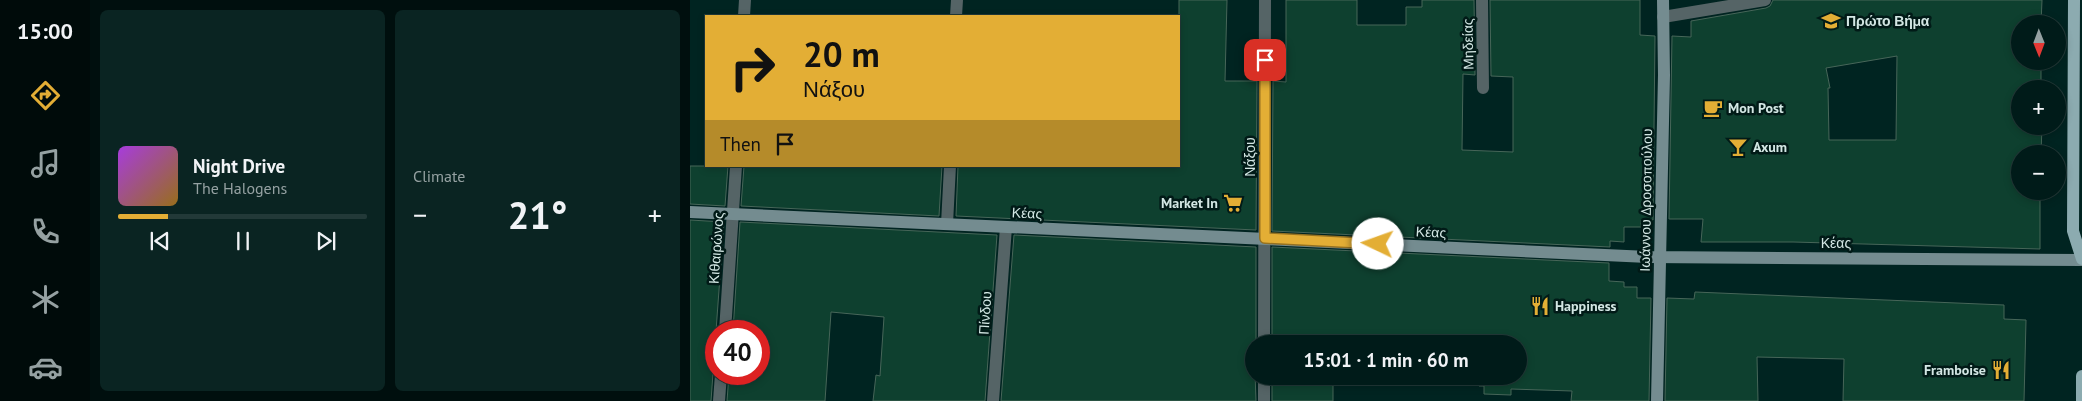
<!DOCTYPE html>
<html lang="en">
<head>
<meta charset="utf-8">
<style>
	:root { --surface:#001b19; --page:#0a2422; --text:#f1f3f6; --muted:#95a1a2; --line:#223938; --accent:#e3ae35 }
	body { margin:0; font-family:"PT Sans",sans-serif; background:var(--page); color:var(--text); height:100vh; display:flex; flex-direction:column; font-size:19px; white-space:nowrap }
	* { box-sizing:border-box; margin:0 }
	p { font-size:16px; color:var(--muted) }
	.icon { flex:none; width:28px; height:28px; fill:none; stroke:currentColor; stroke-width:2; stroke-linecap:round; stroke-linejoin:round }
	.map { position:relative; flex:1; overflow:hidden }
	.side { display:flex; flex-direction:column; gap:10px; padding:10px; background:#000f0e; width:600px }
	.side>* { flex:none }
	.hud { position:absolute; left:15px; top:15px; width:475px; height:152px; border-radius:0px; box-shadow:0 2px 8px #0003,0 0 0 1px var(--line); background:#e3ae35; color:#111; overflow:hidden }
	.needle { width:32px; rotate:179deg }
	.controls { position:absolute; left:1321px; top:15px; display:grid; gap:10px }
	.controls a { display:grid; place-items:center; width:55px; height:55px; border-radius:50%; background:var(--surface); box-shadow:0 2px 8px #0003,0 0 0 1px var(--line); font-size:25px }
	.speed { position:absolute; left:15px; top:320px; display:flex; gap:10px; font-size:25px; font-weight:700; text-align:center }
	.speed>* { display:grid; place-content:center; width:65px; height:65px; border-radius:50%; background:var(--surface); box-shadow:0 2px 8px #0003,0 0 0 1px var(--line); line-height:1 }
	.speed .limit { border:8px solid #d22; background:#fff; color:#111 }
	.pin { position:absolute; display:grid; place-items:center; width:42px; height:42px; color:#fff; margin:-21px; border-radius:10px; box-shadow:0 2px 8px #0006 }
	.me { position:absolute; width:55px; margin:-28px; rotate:273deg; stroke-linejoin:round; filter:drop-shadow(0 0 4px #0008) }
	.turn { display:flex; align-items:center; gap:18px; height:105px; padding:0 15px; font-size:22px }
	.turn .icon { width:65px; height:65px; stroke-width:2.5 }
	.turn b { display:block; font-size:35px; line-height:42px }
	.then { display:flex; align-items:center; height:48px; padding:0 15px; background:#0003; gap:10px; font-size:19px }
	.big { font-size:38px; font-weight:800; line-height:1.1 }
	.side .tile { flex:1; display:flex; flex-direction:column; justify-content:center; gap:8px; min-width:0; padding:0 18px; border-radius:8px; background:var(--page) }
	.song { display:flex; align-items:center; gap:15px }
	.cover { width:60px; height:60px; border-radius:8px; background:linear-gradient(135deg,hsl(280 70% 55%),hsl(40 70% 35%)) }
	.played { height:5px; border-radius:2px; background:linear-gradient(90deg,var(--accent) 20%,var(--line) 20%) }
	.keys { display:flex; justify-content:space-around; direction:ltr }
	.heat { display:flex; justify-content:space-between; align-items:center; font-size:28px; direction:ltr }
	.side .tiles { flex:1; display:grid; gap:10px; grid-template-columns:repeat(2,1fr) }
	.trip { position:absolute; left:555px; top:335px; width:282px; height:50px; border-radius:25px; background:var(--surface); box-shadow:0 2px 8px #0003,0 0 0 1px var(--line); font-weight:800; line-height:50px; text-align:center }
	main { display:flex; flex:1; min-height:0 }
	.tab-bar { display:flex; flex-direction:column; width:90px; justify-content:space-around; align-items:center; background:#000b0a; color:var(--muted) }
	.tab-bar .icon { width:35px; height:35px }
	.tab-bar .selected { color:var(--accent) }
	.tab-bar b { font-size:22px; color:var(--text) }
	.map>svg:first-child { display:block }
	.building { fill:#0e402f; stroke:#476659; fill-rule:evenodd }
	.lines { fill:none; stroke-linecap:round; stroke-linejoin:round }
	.street { stroke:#556466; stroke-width:12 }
	.secondary { stroke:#748c90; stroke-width:12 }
	.primary { stroke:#8cabb0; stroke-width:12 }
	.route-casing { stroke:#947122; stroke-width:12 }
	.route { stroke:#e3ae35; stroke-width:9 }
	.labels { text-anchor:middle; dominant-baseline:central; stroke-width:5; stroke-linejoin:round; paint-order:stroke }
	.poi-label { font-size:14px; font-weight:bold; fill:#d3e7e4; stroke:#011a17; text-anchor:start }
	.street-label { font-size:14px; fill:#d3e7e4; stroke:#011a17 }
</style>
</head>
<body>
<main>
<nav class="tab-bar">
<b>15:00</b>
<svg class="icon selected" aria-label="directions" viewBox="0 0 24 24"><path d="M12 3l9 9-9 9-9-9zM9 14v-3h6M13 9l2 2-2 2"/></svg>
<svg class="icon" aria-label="music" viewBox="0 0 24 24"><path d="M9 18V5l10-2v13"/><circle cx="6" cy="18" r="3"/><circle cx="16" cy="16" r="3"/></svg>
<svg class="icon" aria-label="phone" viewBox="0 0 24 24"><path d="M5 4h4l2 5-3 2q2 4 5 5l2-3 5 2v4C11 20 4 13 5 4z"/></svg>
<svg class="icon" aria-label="climate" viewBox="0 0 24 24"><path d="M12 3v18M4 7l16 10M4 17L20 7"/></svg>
<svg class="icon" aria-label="car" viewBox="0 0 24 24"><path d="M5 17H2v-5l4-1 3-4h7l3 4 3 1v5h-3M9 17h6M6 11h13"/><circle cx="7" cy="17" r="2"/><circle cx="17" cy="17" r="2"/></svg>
</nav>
<section class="side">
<div class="tiles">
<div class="tile">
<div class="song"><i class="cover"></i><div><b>Night Drive</b><p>The Halogens</p></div></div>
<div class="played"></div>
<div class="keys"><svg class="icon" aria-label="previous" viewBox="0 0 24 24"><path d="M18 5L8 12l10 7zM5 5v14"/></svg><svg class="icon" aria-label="pause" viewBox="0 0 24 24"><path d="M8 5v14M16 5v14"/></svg><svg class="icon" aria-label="next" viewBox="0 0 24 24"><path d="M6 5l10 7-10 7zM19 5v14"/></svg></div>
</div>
<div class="tile"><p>Climate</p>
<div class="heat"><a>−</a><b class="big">21°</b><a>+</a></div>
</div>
</div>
</section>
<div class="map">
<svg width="1392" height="401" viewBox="0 0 1392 401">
	<rect width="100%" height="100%" fill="#002421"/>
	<g class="building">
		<path d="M489 0H537L535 81H567L566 230 266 216 268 166H489Z"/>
		<path d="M596 0H667V25H716V7H732V0H784L785 75 773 74 772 150 823 152V77L801 76 800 0H950V35L965 36 963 220H951V227H934V242L920 241V247L582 231 583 81 596 82Z"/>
		<path d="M1083 0H1352L1351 24H1330V61L1351 63V89H1330V126H1352L1351 154H1330V191H1350V249L1103 242H1011L1013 219H979L982 36 1001 37V21L1076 8 1080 6ZM1207 56 1206 140H1139L1138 88H1140L1136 68Z"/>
		<path d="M0 166H38L35 206 0 204Z"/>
		<path d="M54 166H252L249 216 51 206Z"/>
		<path d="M0 220 34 222 26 331V368L23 373 21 401H0Z"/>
		<path d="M50 222 307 235 295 401H183L186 375 190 376 194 317 141 312 135 401H37L39 374H69V331H43Z"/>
		<path d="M324 235 566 247V344H564L566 401H311Z"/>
		<path d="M582 247 919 263V281L934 282V287H947V298H961L959 401H881L882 391 821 389V395L794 394V386H789V376H829V344H582Z"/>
		<path d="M1005 292 1314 305V319L1336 320 1334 401H1153L1154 359 1067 357 1068 401H975L977 298 1004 299Z"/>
		<path d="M582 376H686L685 383 643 380V401H582Z"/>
	</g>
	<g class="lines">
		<g class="street">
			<path d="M792 0 793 88"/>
			<path d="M54 16 55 0"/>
			<path d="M266 16 267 0"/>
			<path d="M973 17 1075 0"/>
			<path d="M257 224 260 166"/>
			<path d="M35 331 46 166"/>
			<path d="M574 344 575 0"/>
			<path d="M29 401 31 374"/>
			<path d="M303 401 316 227"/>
			<path d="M574 401V376"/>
		</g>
		<g class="secondary">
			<path d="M0 212 958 257 1392 260"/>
			<path d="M967 401 974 75 973 0"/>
		</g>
		<g class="primary">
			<path d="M1384 0 1383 231 1392 259"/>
			<path d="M1392 401V376"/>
		</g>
	</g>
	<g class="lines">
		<g class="route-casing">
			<path id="route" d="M575 60V238L688 244"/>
		</g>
		<use href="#route" class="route"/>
	</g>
	<defs>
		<g id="school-bare" transform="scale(1.5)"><path d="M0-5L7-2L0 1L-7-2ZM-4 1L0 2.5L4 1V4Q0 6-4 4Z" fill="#e3ae35" stroke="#011a17" stroke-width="2.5" paint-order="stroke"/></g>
		<g id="cafe-bare" transform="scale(1.5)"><path d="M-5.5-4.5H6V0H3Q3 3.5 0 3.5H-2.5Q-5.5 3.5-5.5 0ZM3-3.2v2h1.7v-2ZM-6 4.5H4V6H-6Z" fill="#e3ae35" stroke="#011a17" stroke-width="2.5" paint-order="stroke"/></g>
		<g id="bar-bare" transform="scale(1.5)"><path d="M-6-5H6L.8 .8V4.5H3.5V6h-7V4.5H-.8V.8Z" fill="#e3ae35" stroke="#011a17" stroke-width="2.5" paint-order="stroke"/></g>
		<g id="supermarket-bare" transform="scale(1.5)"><path d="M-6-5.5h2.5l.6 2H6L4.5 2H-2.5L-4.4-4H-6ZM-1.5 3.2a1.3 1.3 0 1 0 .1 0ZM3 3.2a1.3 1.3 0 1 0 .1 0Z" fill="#e3ae35" stroke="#011a17" stroke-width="2.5" paint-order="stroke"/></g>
		<g id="restaurant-bare" transform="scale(1.5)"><path d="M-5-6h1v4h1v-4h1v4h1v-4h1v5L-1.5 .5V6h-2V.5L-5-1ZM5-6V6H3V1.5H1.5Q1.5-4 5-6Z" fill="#e3ae35" stroke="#011a17" stroke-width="2.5" paint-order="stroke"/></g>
	</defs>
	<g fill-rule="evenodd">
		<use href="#school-bare" x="1141" y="21"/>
		<use href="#cafe-bare" x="1023" y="108"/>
		<use href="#bar-bare" x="1048" y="147"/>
		<use href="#supermarket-bare" x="543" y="203"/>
		<use href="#restaurant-bare" x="850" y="306"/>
		<use href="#restaurant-bare" x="1311" y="370"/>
	</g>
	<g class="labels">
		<g class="poi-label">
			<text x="1156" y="21">Πρώτο Βήμα</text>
			<text x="1038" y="108">Mon Post</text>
			<text x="1063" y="147">Axum</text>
			<text x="528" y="203" text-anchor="end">Market In</text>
			<text x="865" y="306">Happiness</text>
			<text x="1296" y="370" text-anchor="end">Framboise</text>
		</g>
		<g class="street-label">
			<text transform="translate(778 44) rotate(-91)">Μηδείας</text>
			<text transform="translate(560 157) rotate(-90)">Νάξου</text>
			<text transform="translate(956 200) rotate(-89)">Ιωάννου Δροσοπούλου</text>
			<text transform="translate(337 213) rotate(3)">Κέας</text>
			<text transform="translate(741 232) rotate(3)">Κέας</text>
			<text x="1146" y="243">Κέας</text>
			<text transform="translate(26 248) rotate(-86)">Κιθαιρώνος</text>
			<text transform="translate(295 313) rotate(-86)">Πίνδου</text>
		</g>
	</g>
</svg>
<div class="controls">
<a><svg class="needle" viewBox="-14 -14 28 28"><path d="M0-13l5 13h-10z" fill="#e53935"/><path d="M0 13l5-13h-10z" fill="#95a1a2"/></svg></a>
<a>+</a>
<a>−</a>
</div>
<div class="speed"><div class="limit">40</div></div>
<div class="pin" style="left:575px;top:60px;background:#d93025"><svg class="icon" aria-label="arrive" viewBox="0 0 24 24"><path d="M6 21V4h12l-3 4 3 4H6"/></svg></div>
<svg class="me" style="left:688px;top:244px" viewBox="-20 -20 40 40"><circle r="19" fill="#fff"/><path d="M0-13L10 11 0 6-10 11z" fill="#e3ae35"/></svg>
<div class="trip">15:01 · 1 min · 60 m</div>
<div class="hud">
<div class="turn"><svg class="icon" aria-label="right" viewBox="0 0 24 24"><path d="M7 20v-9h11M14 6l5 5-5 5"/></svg><div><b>20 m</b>Νάξου</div></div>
<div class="then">Then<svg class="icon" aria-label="arrive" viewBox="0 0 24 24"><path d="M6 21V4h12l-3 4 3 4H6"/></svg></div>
</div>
</div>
</main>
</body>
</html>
